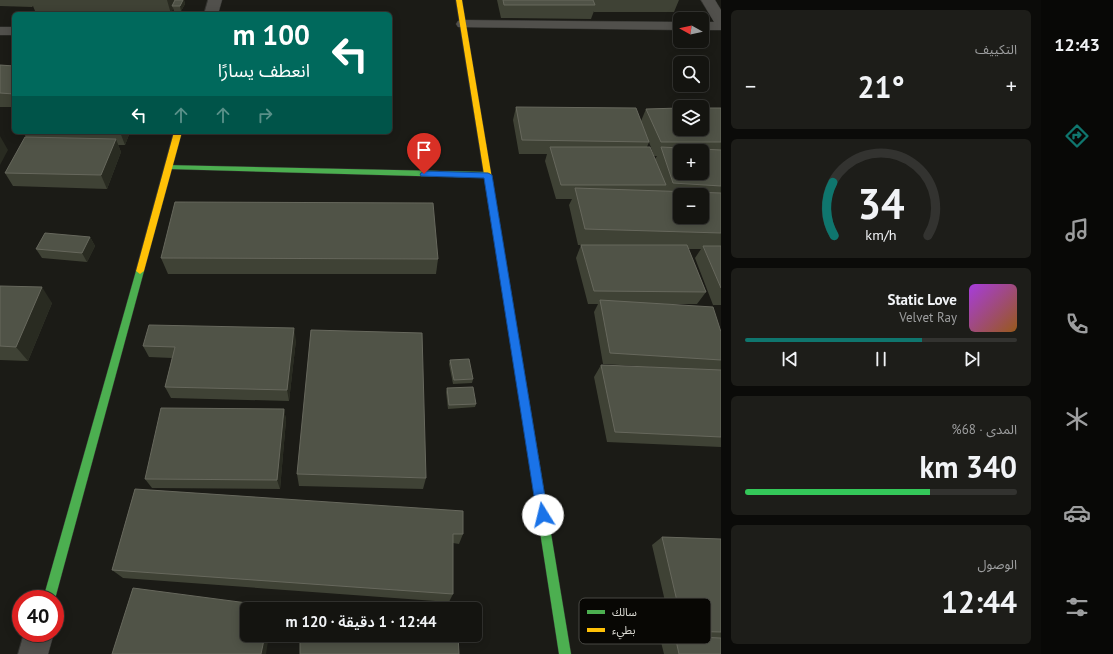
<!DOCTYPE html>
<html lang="ar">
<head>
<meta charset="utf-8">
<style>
	:root { --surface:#141410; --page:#1d1d19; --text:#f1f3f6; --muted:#9d9e9f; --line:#333330; --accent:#0f766e }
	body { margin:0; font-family:"PT Sans","Noto Sans Arabic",sans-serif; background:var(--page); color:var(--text); direction:rtl; height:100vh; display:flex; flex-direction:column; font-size:15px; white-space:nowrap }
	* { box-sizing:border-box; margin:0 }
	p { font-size:13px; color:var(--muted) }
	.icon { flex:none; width:22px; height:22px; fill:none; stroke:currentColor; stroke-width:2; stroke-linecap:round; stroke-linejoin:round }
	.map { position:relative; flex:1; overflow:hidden; direction:ltr }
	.panel { display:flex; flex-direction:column; gap:10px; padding:10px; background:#0b0b09; width:320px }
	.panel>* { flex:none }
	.guide { position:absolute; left:12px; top:12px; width:380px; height:122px; border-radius:6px; box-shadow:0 2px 10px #0003,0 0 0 1px var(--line); direction:rtl; background:#00695c; color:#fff; overflow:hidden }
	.needle { width:26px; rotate:278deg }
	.buttons { position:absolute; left:673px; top:12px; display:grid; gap:8px }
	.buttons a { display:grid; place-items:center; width:36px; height:36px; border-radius:6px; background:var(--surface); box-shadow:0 2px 10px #0003,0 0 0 1px var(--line); font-size:20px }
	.speed { position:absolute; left:12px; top:590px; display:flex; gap:8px; font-size:20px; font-weight:700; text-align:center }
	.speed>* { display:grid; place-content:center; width:52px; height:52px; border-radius:50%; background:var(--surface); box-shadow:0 2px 10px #0003,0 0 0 1px var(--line); line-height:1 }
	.speed .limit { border:6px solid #d22; background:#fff; color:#111 }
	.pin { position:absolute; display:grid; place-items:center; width:34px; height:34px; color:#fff; margin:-41px -17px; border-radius:50% 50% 50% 0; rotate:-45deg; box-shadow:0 0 4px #0007 }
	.pin .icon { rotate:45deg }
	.me { position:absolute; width:44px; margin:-22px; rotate:351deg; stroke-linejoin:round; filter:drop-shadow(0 0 3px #0008) }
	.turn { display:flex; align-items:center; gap:14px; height:84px; padding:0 16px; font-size:18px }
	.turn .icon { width:52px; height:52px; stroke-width:2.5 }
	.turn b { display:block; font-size:28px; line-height:34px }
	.lanes { display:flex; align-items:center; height:38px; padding:0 16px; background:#0003; justify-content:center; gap:20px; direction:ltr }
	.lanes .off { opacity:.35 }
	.big { font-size:30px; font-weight:600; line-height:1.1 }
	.panel .tile { flex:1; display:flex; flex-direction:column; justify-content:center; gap:6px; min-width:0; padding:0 14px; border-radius:6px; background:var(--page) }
	.panel .dial { align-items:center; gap:0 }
	.dial svg { height:104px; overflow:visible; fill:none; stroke:var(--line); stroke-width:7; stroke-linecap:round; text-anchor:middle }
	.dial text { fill:var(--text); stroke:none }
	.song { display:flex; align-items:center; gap:12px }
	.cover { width:48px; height:48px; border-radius:6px; background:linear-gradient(135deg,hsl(280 70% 55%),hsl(30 70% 35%)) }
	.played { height:4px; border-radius:2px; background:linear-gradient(90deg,var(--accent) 65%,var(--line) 65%) }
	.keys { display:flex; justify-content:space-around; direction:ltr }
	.heat { display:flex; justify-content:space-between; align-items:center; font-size:22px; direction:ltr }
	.charge { height:6px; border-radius:3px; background:linear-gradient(90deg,#34c759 68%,var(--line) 0) }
	.trip { position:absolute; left:240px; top:602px; width:242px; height:40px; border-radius:6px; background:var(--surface); box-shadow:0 2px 10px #0003,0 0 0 1px var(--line); font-weight:600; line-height:40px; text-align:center; direction:rtl }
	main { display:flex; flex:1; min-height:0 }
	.menu { display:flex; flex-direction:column; width:72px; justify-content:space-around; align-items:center; background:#080806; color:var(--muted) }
	.menu .icon { width:28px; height:28px }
	.menu .selected { color:var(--accent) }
	.menu b { font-size:18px; color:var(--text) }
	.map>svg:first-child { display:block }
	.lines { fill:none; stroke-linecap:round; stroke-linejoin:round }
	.street-casing { stroke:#343431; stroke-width:1 }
	.fast-casing { stroke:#343431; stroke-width:1 }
	.slow-casing { stroke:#343431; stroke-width:1 }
	.street { fill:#51504c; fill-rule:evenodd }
	.fast { fill:#4caf50; fill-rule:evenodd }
	.slow { fill:#ffc107; fill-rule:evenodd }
	.wall { fill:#3f4235; fill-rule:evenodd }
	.shaded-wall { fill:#292b21 }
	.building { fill:#505347; stroke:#67685d; fill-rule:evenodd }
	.route { fill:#1a73e8; stroke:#114b97 }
	.key { fill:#080704; stroke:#484843; stroke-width:1 }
	.key-label { font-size:11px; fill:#dfded7 }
</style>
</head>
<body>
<main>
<nav class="menu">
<b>12:43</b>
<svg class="icon selected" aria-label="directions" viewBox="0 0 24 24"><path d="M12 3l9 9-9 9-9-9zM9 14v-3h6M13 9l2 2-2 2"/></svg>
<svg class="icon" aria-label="music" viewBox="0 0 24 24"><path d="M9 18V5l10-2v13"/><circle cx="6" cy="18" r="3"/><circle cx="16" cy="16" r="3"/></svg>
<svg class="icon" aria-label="phone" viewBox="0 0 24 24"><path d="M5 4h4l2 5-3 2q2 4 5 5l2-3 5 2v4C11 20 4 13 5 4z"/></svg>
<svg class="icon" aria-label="climate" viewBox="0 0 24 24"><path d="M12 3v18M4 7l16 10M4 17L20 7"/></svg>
<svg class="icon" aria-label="car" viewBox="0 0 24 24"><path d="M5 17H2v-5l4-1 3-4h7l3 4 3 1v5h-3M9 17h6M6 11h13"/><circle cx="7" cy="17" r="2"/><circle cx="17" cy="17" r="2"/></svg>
<svg class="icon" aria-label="filters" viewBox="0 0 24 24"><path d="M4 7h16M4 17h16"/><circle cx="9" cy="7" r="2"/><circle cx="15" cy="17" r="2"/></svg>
</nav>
<section class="panel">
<div class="tile"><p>التكييف</p>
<div class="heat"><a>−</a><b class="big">21°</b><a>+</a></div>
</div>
<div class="tile dial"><svg viewBox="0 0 100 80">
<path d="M14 69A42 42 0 1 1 86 69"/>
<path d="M14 69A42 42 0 0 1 13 28" stroke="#0f766e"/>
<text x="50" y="56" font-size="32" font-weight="700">34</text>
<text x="50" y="72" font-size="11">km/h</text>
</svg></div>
<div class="tile">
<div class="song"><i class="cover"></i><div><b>Static Love</b><p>Velvet Ray</p></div></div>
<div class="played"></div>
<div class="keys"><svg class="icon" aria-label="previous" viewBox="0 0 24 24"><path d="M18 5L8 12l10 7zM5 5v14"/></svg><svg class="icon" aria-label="pause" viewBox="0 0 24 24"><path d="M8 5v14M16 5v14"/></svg><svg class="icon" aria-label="next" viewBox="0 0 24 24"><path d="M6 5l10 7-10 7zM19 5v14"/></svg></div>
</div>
<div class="tile"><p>المدى · 68%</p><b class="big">340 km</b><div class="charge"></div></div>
<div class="tile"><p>الوصول</p><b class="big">12:44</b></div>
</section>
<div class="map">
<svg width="721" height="654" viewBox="0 0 721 654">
	<rect width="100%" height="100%" fill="#1b1b16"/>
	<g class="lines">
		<g class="street-casing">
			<g id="street">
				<path d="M208 0H222L218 14H204Z"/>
				<path d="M701 0H715L721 10V30H702V22H714Z"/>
				<path d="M463 20 680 22V30L458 27 456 24 458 21Z"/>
				<rect x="0" y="27" width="14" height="8"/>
				<path d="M24 633H54L48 654H18Z"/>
			</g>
		</g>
		<g class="fast-casing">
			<g id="fast">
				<path d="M165 165 488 172 492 175 488 178 168 169H165Z"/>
				<path d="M503 265 507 268 571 654H559L499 268Z"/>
				<path d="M140 268 144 271 55 599H43L136 271Z"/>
			</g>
		</g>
		<g class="slow-casing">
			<g id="slow">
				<path d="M456 0H462L507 268 503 271 499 268Z"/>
				<path d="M174 132H182L144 271 140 274 136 271Z"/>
			</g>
		</g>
		<use href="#street" class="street"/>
		<use href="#fast" class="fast"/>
		<use href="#slow" class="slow"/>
	</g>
	<g class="wall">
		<path d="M0 0H184L185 4 181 11H174L173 8 171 14 35 11 33 6 32 7 0 6Z"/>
		<path d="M497 0H679L674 12H594V11L591 19 501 18Z"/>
		<path d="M0 65 14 66V107H0Z"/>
		<path d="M516 107 641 121 646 109 721 108V305H713L695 258 701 249H688L706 292 697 304H670L721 332V447L607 442 594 377 601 365 653 367 603 364 594 312 598 304H588L576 258 581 245H578L569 205 572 199H556L545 161 547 154H519L513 120ZM649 142 654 156H657L655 159 647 147Z"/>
		<path d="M23 132H130L125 145H118L121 152 107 189 13 186 5 173 26 137Z"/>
		<path d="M90 237 95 246 87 262 42 258 36 249Z"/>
		<path d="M161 258 438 259 436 274H168Z"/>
		<path d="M0 286 52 303 28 361 0 360Z"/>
		<path d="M296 340 289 401 171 398 165 387 172 358 149 357 143 346Z"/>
		<path d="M450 360 473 379 472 383 453 384 449 364Z"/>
		<path d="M447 388 476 404 475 407 448 409 446 392Z"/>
		<path d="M284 409 286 420 280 489 152 488 145 479Z"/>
		<path d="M297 474 426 478 423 489 299 486Z"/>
		<path d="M135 489 463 534 459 544 453 543V594L449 602 123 578 112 570Z"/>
		<path d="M662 537 721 539V638L673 636 652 545Z"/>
		<path d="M675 636 721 654H664L661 642Z"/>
	</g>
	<g class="shaded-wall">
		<path d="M167 0H176L172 6 173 8 171 14Z"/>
		<path d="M183 0H184L185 4 181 11 180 6Z"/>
		<path d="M120 132H130L125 145Z"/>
		<path d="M0 136 8 150 0 165Z"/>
		<path d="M116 139 121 152 107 189 101 175Z"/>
		<path d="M90 237 95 246 87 262 82 253Z"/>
		<path d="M42 287 52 303 28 361 16 347Z"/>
		<path d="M294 328 296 340 289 401 287 390Z"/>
		<path d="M284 409 286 420 280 489 277 480Z"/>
		<path d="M265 635H269L266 654H261Z"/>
	</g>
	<g class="building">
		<path d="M175 0H183L180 6H172Z"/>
		<path d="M503 0H593L595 5H504Z"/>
		<path d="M293 12 317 13V14H292Z"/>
		<path d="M0 65 14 66V94L0 93Z"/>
		<path d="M516 107 636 108 649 142 522 140Z"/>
		<path d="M680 108V129H702V108H721V142H661L646 109Z"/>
		<path d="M25 137 116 139 101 175 5 173Z"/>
		<path d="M550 147H650L666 185H561Z"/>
		<path d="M661 147 721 150V186L673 183ZM680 151H702V173H680Z"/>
		<path d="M575 188 721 193V233L585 229ZM680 195H702V217H680Z"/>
		<path d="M175 202 433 203 438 259 161 258Z"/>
		<path d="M45 233 90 237 82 253 36 249Z"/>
		<path d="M581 245H687L706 292 594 291Z"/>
		<path d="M703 246H721V288Z"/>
		<path d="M0 286 42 287 16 347 0 346Z"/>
		<path d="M600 300 713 307 721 332V360L610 353Z"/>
		<path d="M149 325 294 328 287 390 165 387 175 347 143 346Z"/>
		<path d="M311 330 422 333 426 478 297 474Z"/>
		<path d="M469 359 473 379 454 380 450 360Z"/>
		<path d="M601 365 721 370V437L615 432Z"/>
		<path d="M473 387 476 404 449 405 447 388Z"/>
		<path d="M161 408 284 409 277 480 145 479Z"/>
		<path d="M135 489 463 511V534H453V594L112 570Z"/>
		<path d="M662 537 721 539V632L684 631Z"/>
		<path d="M133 588 270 606V609H247V635H265L261 654H112Z"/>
		<rect x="302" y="606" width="153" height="3"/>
		<path d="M300 635H458L459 654H300Z"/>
		<path d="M675 636 721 638V654H679Z"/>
	</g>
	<path class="route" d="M424 171 488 173 492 175 548 515 547 519 543 520 539 519 537 515 484 178 421 176 420 174Z"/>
	<rect x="579" y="598" width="132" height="46" rx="6" class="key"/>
	<rect x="587" y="610" width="18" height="4" fill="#4caf50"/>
	<rect x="587" y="628" width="18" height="4" fill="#ffc107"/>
	<g class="key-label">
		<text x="612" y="616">سالك</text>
		<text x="612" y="634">بطيء</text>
	</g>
</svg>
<div class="buttons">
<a><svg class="needle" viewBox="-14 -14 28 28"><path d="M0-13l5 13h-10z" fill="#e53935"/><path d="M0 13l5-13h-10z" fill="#9d9e9f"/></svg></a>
<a><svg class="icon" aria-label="search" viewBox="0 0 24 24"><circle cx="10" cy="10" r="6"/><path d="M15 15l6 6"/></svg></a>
<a><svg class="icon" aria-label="layers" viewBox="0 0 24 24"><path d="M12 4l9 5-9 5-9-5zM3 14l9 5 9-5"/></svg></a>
<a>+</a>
<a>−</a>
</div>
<div class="speed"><div class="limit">40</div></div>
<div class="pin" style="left:424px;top:174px;background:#d93025"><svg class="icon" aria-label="arrive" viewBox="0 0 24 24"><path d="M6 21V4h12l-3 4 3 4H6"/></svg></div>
<svg class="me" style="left:543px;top:515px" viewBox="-20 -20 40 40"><circle r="19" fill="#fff"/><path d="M0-13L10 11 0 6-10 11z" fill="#1a73e8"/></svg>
<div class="trip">12:44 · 1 دقيقة · 120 m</div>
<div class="guide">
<div class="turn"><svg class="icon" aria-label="left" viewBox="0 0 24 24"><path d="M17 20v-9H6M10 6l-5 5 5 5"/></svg><div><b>100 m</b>انعطف يسارًا</div></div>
<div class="lanes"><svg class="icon" aria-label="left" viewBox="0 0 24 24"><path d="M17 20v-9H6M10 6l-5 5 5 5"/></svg><svg class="icon off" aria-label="ahead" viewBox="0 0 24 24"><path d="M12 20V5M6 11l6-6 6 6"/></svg><svg class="icon off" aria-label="ahead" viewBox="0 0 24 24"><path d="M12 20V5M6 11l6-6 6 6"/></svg><svg class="icon off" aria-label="right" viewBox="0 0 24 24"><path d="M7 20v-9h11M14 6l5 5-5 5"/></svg></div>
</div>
</div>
</main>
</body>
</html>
